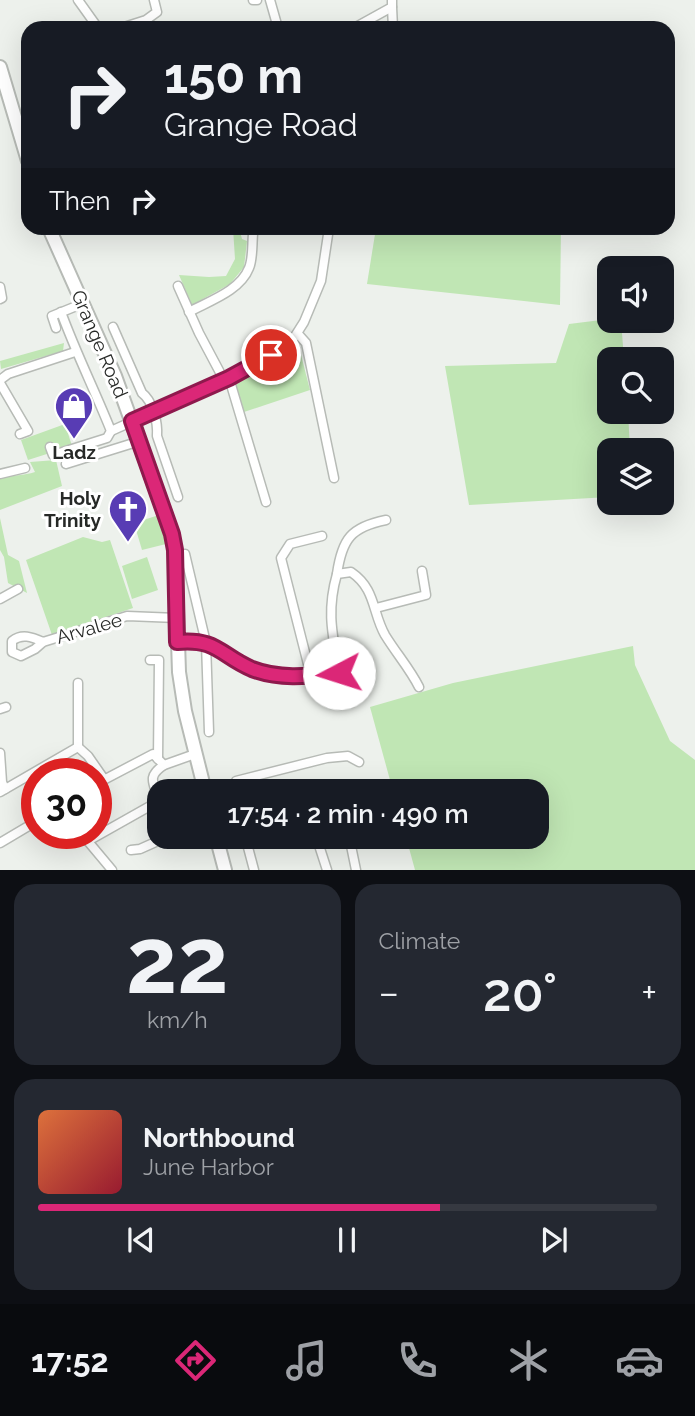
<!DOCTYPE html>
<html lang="en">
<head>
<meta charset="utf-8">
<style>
	:root { --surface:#171b24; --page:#242831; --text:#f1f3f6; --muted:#9ea1a6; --line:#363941; --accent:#db2777 }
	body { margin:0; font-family:Raleway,sans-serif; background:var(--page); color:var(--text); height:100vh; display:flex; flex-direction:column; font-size:26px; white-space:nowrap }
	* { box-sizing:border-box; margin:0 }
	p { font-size:23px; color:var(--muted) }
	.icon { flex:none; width:38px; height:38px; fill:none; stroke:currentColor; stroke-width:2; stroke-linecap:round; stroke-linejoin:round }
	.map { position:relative; height:870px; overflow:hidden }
	.panel { display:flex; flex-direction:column; gap:14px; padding:14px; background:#0d0f14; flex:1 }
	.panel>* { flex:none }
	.top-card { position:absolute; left:21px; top:21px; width:654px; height:214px; border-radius:21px; box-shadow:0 7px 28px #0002; background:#171b24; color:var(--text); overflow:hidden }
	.buttons { position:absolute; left:597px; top:256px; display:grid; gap:14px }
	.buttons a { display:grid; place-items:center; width:77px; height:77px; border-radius:14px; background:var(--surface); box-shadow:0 7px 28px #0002; font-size:35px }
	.speed { position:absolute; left:21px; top:758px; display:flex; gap:14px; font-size:35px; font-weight:700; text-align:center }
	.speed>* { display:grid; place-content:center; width:91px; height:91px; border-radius:50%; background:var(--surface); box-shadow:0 7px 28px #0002; line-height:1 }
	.speed .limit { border:10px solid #d22; background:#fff; color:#111 }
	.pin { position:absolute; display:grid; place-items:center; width:60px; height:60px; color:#fff; margin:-30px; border:4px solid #fff; border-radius:50%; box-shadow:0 2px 7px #0007 }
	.me { position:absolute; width:77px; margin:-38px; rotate:265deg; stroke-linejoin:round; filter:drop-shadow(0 0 5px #0008) }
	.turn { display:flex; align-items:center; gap:24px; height:147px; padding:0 28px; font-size:32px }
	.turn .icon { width:91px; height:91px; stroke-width:2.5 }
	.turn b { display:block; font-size:49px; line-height:60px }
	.then { display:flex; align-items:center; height:66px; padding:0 28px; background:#0003; gap:14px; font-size:26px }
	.big { font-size:52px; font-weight:600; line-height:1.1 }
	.panel .widget { flex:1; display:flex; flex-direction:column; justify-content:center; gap:10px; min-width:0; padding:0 24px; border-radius:21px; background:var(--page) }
	.panel .dial { align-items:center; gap:0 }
	.dial b { font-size:91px; line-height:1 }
	.song { display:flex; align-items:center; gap:21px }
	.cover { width:84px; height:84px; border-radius:10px; background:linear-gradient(135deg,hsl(20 70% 55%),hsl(350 70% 35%)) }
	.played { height:7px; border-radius:4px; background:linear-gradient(90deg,var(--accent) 65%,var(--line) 65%) }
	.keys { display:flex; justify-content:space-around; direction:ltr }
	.heat { display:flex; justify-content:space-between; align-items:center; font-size:38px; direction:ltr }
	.panel .tiles { flex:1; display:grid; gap:14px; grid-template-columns:1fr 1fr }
	.widget:last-child { grid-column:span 2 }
	.trip { position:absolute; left:147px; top:779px; width:402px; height:70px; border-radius:21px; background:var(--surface); box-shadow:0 7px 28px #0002; font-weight:600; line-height:70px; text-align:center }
	.tab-bar { display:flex; height:112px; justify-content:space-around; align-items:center; background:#090b0e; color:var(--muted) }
	.tab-bar .icon { width:49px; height:49px }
	.tab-bar .active { color:var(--accent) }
	.tab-bar b { font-size:32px; color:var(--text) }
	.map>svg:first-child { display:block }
	.green { fill:#c0e6b4 }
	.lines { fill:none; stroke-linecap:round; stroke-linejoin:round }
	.street-casing { stroke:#b7bbb6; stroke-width:11 }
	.secondary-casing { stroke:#b7bbb6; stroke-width:16 }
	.street { stroke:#fff; stroke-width:8 }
	.secondary { stroke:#fff; stroke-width:12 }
	.route-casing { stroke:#8e194d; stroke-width:18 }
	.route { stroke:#db2777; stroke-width:12 }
	.labels { text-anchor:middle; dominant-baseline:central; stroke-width:6; stroke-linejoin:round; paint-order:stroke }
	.street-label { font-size:19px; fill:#272927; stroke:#fff }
	.poi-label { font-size:19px; font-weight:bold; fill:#272927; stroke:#fff }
</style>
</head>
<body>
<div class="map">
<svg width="695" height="870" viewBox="0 0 695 870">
	<rect width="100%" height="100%" fill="#edf1ec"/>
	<g class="green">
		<path d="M233 228H239L242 239 247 241 244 267 230 284 192 305 179 275 209 277 226 276 235 259Z"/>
		<path d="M376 228H561L560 305 367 284Z"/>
		<path d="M609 319 621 320 624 359H609V411H628L630 450H609V497L469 505 445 366 556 363 569 324Z"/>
		<path d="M64 343 63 351 1 369 0 361Z"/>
		<path d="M292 348 300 351 310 390 244 412 235 382Z"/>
		<path d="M65 424 72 446 28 460 21 440Z"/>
		<path d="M56 460 62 486 0 510V479C13 474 24 476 35 472L30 462Z"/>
		<path d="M159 515 166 544 142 550 134 523Z"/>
		<path d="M0 518 8 555 19 561 27 593 8 583 4 557 0 550Z"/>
		<path d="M83 537 102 542 110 540 133 608 52 635 26 560Z"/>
		<path d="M147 557 158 590 132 599 122 566Z"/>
		<path d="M633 646 635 665 670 741 695 760V870H415L406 837 537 836V791H393L370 707 453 683Z"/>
	</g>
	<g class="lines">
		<g class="street-casing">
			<g id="street">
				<path d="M78 0 98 28"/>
				<path d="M253 0H257"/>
				<path d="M270 0 278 28"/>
				<path d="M392 7 393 28"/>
				<path d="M121 28 146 20 157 12 154 0"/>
				<path d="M354 28 392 7V0"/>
				<path d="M178 286 199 333 224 380"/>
				<path d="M0 287 2 298 0 299"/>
				<path d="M189 312C209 301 240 291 249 268 253 259 252 245 253 234"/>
				<path d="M113 327 142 393C153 401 158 423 157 436L178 497"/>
				<path d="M56 328 52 316 84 303"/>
				<path d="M298 334 306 343 334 478"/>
				<path d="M229 378 266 502"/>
				<path d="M0 380 8 374 75 352"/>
				<path d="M0 383 28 431 20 434"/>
				<path d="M111 431 229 378 271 355 292 341 304 322 321 281 329 228"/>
				<path d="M50 447 53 455 107 438 111 431C95 391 76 353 61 312"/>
				<path d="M66 464 140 441"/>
				<path d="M0 474 25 468"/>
				<path d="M185 554 206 643 209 732"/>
				<path d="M337 574C342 539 351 527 386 520"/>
				<path d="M0 599 18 589"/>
				<path d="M376 608 426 595 422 571"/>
				<path d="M43 642C32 637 22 633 12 641V652L21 656 35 649 43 642 127 616 177 618"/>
				<path d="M177 642C219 638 220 656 253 669 287 683 327 676 362 669"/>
				<path d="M150 660H159L158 759"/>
				<path d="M339 673C333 636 326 612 337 574L351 572C376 589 372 612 385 635 396 653 410 669 419 687"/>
				<path d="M311 676 281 558 290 544 322 536"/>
				<path d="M0 709 6 707"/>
				<path d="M78 747V683"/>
				<path d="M0 753 2 782 5 789"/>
				<path d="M96 784 153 754 164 765 195 754"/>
				<path d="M236 791 234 786 236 781 327 758 348 756 359 762"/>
				<path d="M282 791H301"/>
				<path d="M0 792 78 747 88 756 104 779"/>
				<path d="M81 833 112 870"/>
				<path d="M245 836 254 870"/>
				<path d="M316 836 327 870"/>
				<path d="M349 836 356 870"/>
				<path d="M88 841 159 801C154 783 146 777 164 765"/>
				<path d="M0 843 37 821"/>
				<path d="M131 850 140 849 169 836"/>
			</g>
		</g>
		<g class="secondary-casing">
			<g id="secondary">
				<path d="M0 67 28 161"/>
				<path d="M49 228 115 376 172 534 175 550 179 672 185 711 205 791"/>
				<path d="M216 836 225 870"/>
			</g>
		</g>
		<use href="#street" class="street"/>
		<use href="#secondary" class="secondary"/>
	</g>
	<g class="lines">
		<g class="route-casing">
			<path id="route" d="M271 355 229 378 132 421 172 534 175 550 177 642C217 638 221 656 252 669 280 680 310 676 339 673"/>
		</g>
		<use href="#route" class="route"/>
	</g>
	<defs>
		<g id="shop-pin" transform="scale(2.0125)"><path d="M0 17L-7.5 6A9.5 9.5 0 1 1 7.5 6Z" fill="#583cb4" stroke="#fff"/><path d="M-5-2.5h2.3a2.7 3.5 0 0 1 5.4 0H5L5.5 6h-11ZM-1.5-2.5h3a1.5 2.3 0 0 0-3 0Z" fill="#fff"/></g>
		<g id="church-pin" transform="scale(2.0125)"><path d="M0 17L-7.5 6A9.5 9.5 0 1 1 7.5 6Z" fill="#583cb4" stroke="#fff"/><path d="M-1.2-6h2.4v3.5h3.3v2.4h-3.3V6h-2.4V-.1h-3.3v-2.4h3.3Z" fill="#fff"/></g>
	</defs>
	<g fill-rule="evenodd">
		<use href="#shop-pin" x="74" y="406"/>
		<use href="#church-pin" x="128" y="509"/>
	</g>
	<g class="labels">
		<g class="street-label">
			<text transform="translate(100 344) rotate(67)">Grange Road</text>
			<text transform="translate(89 628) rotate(-16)">Arvalee</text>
		</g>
		<g class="poi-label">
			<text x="74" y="452">Ladz</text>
			<text x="101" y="498" text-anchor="end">Holy<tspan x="101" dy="22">Trinity</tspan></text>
		</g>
	</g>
</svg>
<div class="buttons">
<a><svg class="icon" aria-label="sound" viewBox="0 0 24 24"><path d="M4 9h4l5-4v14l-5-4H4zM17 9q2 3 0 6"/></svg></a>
<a><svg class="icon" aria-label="search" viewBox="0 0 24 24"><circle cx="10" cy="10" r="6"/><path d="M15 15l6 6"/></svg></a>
<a><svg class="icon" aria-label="layers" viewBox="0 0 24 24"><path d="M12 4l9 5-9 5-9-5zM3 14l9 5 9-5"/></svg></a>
</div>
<div class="speed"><div class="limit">30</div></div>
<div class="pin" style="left:271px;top:355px;background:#d93025"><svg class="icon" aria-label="arrive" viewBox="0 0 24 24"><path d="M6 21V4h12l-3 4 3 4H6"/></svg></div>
<svg class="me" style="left:339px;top:673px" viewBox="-20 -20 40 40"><circle r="19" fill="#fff"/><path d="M0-13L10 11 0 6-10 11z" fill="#db2777"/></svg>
<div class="trip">17:54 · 2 min · 490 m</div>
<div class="top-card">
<div class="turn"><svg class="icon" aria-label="right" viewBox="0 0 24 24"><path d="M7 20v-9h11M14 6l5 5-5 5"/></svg><div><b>150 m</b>Grange Road</div></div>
<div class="then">Then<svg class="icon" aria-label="right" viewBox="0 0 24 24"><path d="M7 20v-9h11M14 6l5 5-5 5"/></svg></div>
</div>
</div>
<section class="panel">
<div class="tiles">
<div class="widget dial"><b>22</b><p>km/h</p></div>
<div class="widget"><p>Climate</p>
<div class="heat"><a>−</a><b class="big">20°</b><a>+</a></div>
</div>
<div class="widget">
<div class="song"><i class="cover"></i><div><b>Northbound</b><p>June Harbor</p></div></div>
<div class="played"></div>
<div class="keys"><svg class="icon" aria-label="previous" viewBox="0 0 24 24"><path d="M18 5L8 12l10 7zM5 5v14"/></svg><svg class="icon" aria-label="pause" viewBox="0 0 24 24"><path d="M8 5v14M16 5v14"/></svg><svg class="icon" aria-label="next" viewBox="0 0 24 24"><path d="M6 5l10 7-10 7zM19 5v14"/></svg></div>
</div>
</div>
</section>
<nav class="tab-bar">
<b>17:52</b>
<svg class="icon active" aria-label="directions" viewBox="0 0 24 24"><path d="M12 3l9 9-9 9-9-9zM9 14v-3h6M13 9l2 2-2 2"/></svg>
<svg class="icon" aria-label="music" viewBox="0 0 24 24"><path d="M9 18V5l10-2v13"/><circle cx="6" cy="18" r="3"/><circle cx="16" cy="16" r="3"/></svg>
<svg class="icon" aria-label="phone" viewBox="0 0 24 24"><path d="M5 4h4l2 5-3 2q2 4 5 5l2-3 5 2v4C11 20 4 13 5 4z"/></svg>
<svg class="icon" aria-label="climate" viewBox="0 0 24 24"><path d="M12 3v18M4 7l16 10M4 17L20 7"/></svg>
<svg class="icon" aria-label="car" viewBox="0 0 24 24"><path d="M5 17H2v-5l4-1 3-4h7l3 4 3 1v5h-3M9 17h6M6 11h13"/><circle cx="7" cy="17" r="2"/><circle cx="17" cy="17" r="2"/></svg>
</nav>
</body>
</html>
